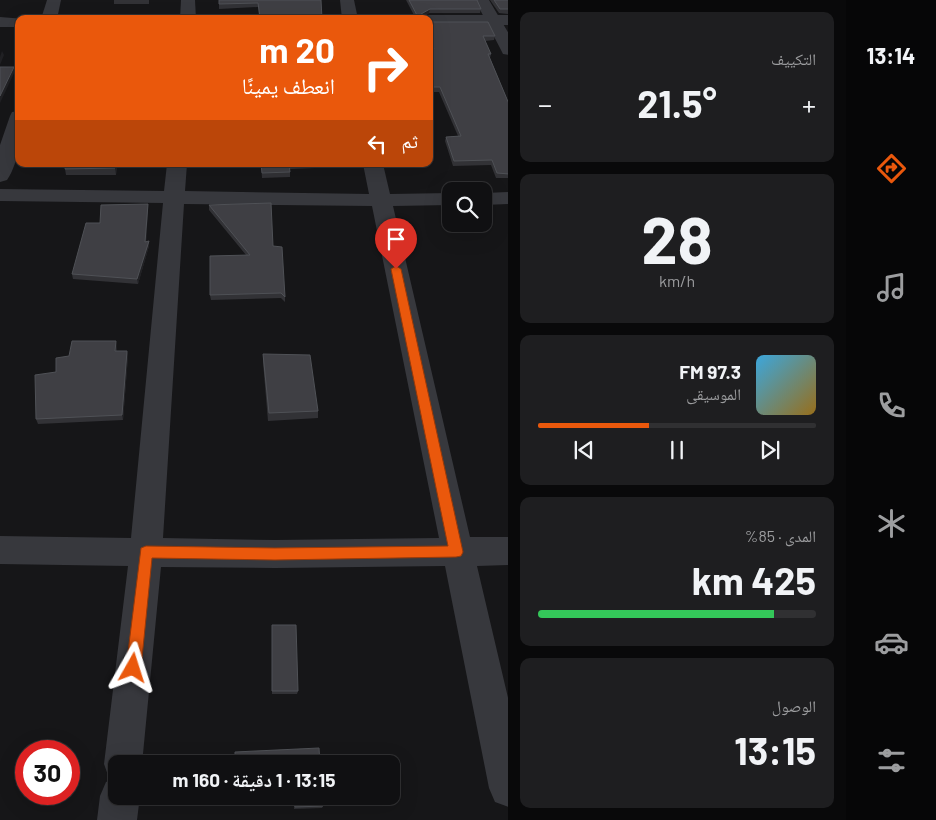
<!DOCTYPE html>
<html lang="ar">
<head>
<meta charset="utf-8">
<style>
	:root { --surface:#101012; --page:#1e1e20; --text:#f1f3f6; --muted:#9c9d9f; --line:#303032; --accent:#ea580c }
	body { margin:0; font-family:Barlow,"Noto Naskh Arabic",sans-serif; background:var(--page); color:var(--text); direction:rtl; height:100vh; display:flex; flex-direction:column; font-size:19px; white-space:nowrap }
	* { box-sizing:border-box; margin:0 }
	p { font-size:16px; color:var(--muted) }
	.icon { flex:none; width:28px; height:28px; fill:none; stroke:currentColor; stroke-width:2; stroke-linecap:round; stroke-linejoin:round }
	.map { position:relative; flex:1; overflow:hidden; direction:ltr }
	.details { display:flex; flex-direction:column; gap:12px; padding:12px; background:#09090a; width:338px }
	.details>* { flex:none }
	.hud { position:absolute; left:15px; top:15px; width:418px; height:152px; border-radius:10px; box-shadow:0 5px 20px #0002,0 0 0 1px var(--line); direction:rtl; background:#ea580c; color:#fff; overflow:hidden }
	.fabs { position:absolute; left:442px; top:182px; display:grid; gap:10px }
	.fabs a { display:grid; place-items:center; width:50px; height:50px; border-radius:10px; background:var(--surface); box-shadow:0 5px 20px #0002,0 0 0 1px var(--line); font-size:25px }
	.speed { position:absolute; left:15px; top:740px; display:flex; gap:10px; font-size:25px; font-weight:700; text-align:center }
	.speed>* { display:grid; place-content:center; width:65px; height:65px; border-radius:50%; background:var(--surface); box-shadow:0 5px 20px #0002,0 0 0 1px var(--line); line-height:1 }
	.speed .limit { border:8px solid #d22; background:#fff; color:#111 }
	.pin { position:absolute; display:grid; place-items:center; width:42px; height:42px; color:#fff; margin:-51px -21px; border-radius:50% 50% 50% 0; rotate:-45deg; box-shadow:0 0 5px #0007 }
	.pin .icon { rotate:45deg }
	.me { position:absolute; width:55px; margin:-28px; rotate:6deg; stroke-linejoin:round; filter:drop-shadow(0 0 4px #0008) }
	.turn { display:flex; align-items:center; gap:18px; height:105px; padding:0 15px; font-size:22px }
	.turn .icon { width:65px; height:65px; stroke-width:2.5 }
	.turn b { display:block; font-size:35px; line-height:42px }
	.then { display:flex; align-items:center; height:48px; padding:0 15px; background:#0003; gap:10px; font-size:19px }
	.big { font-size:38px; font-weight:700; line-height:1.1 }
	.details .tile { flex:1; display:flex; flex-direction:column; justify-content:center; gap:8px; min-width:0; padding:0 18px; border-radius:10px; background:var(--page) }
	.details .dial { align-items:center; gap:0 }
	.dial b { font-size:65px; line-height:1 }
	.song { display:flex; align-items:center; gap:15px }
	.cover { width:60px; height:60px; border-radius:8px; background:linear-gradient(135deg,hsl(200 70% 55%),hsl(40 70% 35%)) }
	.played { height:5px; border-radius:2px; background:linear-gradient(90deg,var(--accent) 40%,var(--line) 40%) }
	.keys { display:flex; justify-content:space-around; direction:ltr }
	.heat { display:flex; justify-content:space-between; align-items:center; font-size:28px; direction:ltr }
	.charge { height:8px; border-radius:4px; background:linear-gradient(90deg,#34c759 85%,var(--line) 0) }
	.trip { position:absolute; left:108px; top:755px; width:292px; height:50px; border-radius:10px; background:var(--surface); box-shadow:0 5px 20px #0002,0 0 0 1px var(--line); font-weight:700; line-height:50px; text-align:center; direction:rtl }
	main { display:flex; flex:1; min-height:0 }
	.tab-bar { display:flex; flex-direction:column; width:90px; justify-content:space-around; align-items:center; background:#060607; color:var(--muted) }
	.tab-bar .icon { width:35px; height:35px }
	.tab-bar .on { color:var(--accent) }
	.tab-bar b { font-size:22px; color:var(--text) }
	.map>svg:first-child { display:block }
	.lines { fill:none; stroke-linecap:round; stroke-linejoin:round }
	.minor { fill:#37383d; fill-rule:evenodd }
	.tertiary { fill:#37383d; fill-rule:evenodd }
	.wall { fill:#323236 }
	.shaded-wall { fill:#212124 }
	.building { fill:#3f3f44; stroke:#4f5156 }
	.route { fill:#ea580c; stroke:#983908 }
</style>
</head>
<body>
<main>
<nav class="tab-bar">
<b>13:14</b>
<svg class="icon on" aria-label="directions" viewBox="0 0 24 24"><path d="M12 3l9 9-9 9-9-9zM9 14v-3h6M13 9l2 2-2 2"/></svg>
<svg class="icon" aria-label="music" viewBox="0 0 24 24"><path d="M9 18V5l10-2v13"/><circle cx="6" cy="18" r="3"/><circle cx="16" cy="16" r="3"/></svg>
<svg class="icon" aria-label="phone" viewBox="0 0 24 24"><path d="M5 4h4l2 5-3 2q2 4 5 5l2-3 5 2v4C11 20 4 13 5 4z"/></svg>
<svg class="icon" aria-label="climate" viewBox="0 0 24 24"><path d="M12 3v18M4 7l16 10M4 17L20 7"/></svg>
<svg class="icon" aria-label="car" viewBox="0 0 24 24"><path d="M5 17H2v-5l4-1 3-4h7l3 4 3 1v5h-3M9 17h6M6 11h13"/><circle cx="7" cy="17" r="2"/><circle cx="17" cy="17" r="2"/></svg>
<svg class="icon" aria-label="filters" viewBox="0 0 24 24"><path d="M4 7h16M4 17h16"/><circle cx="9" cy="7" r="2"/><circle cx="15" cy="17" r="2"/></svg>
</nav>
<section class="details">
<div class="tile"><p>التكييف</p>
<div class="heat"><a>−</a><b class="big">21.5°</b><a>+</a></div>
</div>
<div class="tile dial"><b>28</b><p>km/h</p></div>
<div class="tile">
<div class="song"><i class="cover"></i><div><b>97.3 FM</b><p>الموسيقى</p></div></div>
<div class="played"></div>
<div class="keys"><svg class="icon" aria-label="previous" viewBox="0 0 24 24"><path d="M18 5L8 12l10 7zM5 5v14"/></svg><svg class="icon" aria-label="pause" viewBox="0 0 24 24"><path d="M8 5v14M16 5v14"/></svg><svg class="icon" aria-label="next" viewBox="0 0 24 24"><path d="M6 5l10 7-10 7zM19 5v14"/></svg></div>
</div>
<div class="tile"><p>المدى · 85%</p><b class="big">425 km</b><div class="charge"></div></div>
<div class="tile"><p>الوصول</p><b class="big">13:15</b></div>
</section>
<div class="map">
<svg width="509" height="820" viewBox="0 0 509 820">
	<rect width="100%" height="100%" fill="#161618"/>
	<g class="lines">
		<g class="minor">
			<path d="M47 0H61L57 19H41Z"/>
			<path d="M181 0H195L196 19H180Z"/>
			<path d="M340 0H354L358 19H342Z"/>
			<path d="M475 0H489L509 34V55L503 54 501 50Z"/>
			<path d="M19 111C19 133 21 160 7 180L0 182V145L10 116 12 112Z"/>
			<path d="M167 164H187L185 191 369 194 363 164H383L390 194 451 193V205L393 206 470 537H509V565L477 566 509 702V807L495 802 489 788 445 566 275 568 161 567 142 764H116V796H140L137 820H97L100 796 106 782 113 779 109 778 104 764 128 566 0 564V536L131 538 163 203 0 201V189L164 191ZM184 204 372 206 439 538 275 540 163 538Z"/>
			<path d="M509 192V204L484 205V193Z"/>
		</g>
		<g class="tertiary">
			<path d="M429 15H509V25H429V19H422Z"/>
			<path d="M0 17 25 19H19V27H0Z"/>
		</g>
	</g>
	<g class="wall">
		<rect x="114" y="0" width="35" height="4"/>
		<path d="M219 0H321L259 17 258 7 219 9Z"/>
		<path d="M406 0H477L481 9 480 13H429L424 16 429 19H416Z"/>
		<path d="M490 0H509V14L499 13Z"/>
		<path d="M429 19 430 22 495 36 494 40 485 41 491 54 490 58 509 104V178H496L491 165 453 166 445 141 446 137 458 136 439 92H429V49H431L429 44Z"/>
		<path d="M117 164 116 175H66L65 169Z"/>
		<path d="M261 164H315V168L290 169V177L262 178Z"/>
		<path d="M148 204V209L146 242 149 246 138 284 73 279 72 274 100 223Z"/>
		<path d="M209 205 273 246 285 297V302L281 298 211 300 210 295 246 255 209 210Z"/>
		<path d="M117 346V351H127L128 356 123 420 38 424 36 419 56 372Z"/>
		<path d="M263 354 318 411V418L268 421 263 362Z"/>
		<path d="M272 625 298 691 297 694H272Z"/>
		<path d="M294 796H322L323 806 322 808 294 809Z"/>
	</g>
	<g class="shaded-wall">
		<path d="M430 9 429 13 420 19 421 14Z"/>
		<path d="M2 51 4 55 0 65V57Z"/>
		<path d="M14 67 15 71 0 103V96Z"/>
		<path d="M115 164H117L116 175 115 168Z"/>
		<path d="M148 204V209L146 247 145 242Z"/>
		<path d="M149 241V246L138 284 137 279Z"/>
		<path d="M116 341 117 346 116 356 115 351Z"/>
		<path d="M127 351 128 356 123 420 122 415Z"/>
	</g>
	<g class="building">
		<path d="M219 0H321L322 19H253L260 17 258 3 219 4Z"/>
		<path d="M409 0H477L481 9H430L421 14 423 16H428L429 19H419Z"/>
		<path d="M494 0H509V9H500Z"/>
		<path d="M429 19 430 22H488L495 36H483L491 54H488L509 104V174L497 173 492 160 454 161 446 137 461 136 440 87H429V49H434L429 38Z"/>
		<path d="M0 67H14L0 96Z"/>
		<path d="M66 164H115V168L65 169Z"/>
		<path d="M261 164H302H289L290 172 262 173Z"/>
		<path d="M271 203 273 246 282 247 285 297 281 293 210 295V256L250 255 209 205Z"/>
		<path d="M148 204 145 242 149 241 137 279 72 274 86 223H100L101 205Z"/>
		<path d="M72 341H116L115 351H127L122 415 36 419 35 375 56 372V358L69 356Z"/>
		<path d="M263 354 310 355 318 411 269 413Z"/>
		<path d="M272 625H296L298 691H272Z"/>
		<path d="M319 748 320 764H235V752Z"/>
		<path d="M294 796H322L323 806 295 807Z"/>
	</g>
	<path class="route" d="M396 266 401 269 463 552 461 556 456 557 275 560 152 558 141 668 139 673 133 675 128 673 126 668 141 548 146 546 275 548 448 546 391 269Z"/>
</svg>
<div class="fabs">
<a><svg class="icon" aria-label="search" viewBox="0 0 24 24"><circle cx="10" cy="10" r="6"/><path d="M15 15l6 6"/></svg></a>
</div>
<div class="speed"><div class="limit">30</div></div>
<div class="pin" style="left:396px;top:269px;background:#d93025"><svg class="icon" aria-label="arrive" viewBox="0 0 24 24"><path d="M6 21V4h12l-3 4 3 4H6"/></svg></div>
<svg class="me" style="left:133px;top:668px" viewBox="-20 -20 40 40"><path d="M0-17L14 15 0 8-14 15z" fill="#ea580c" stroke="#fff" stroke-width="4"/></svg>
<div class="trip">13:15 · 1 دقيقة · 160 m</div>
<div class="hud">
<div class="turn"><svg class="icon" aria-label="right" viewBox="0 0 24 24"><path d="M7 20v-9h11M14 6l5 5-5 5"/></svg><div><b>20 m</b>انعطف يمينًا</div></div>
<div class="then">ثم<svg class="icon" aria-label="left" viewBox="0 0 24 24"><path d="M17 20v-9H6M10 6l-5 5 5 5"/></svg></div>
</div>
</div>
</main>
</body>
</html>
